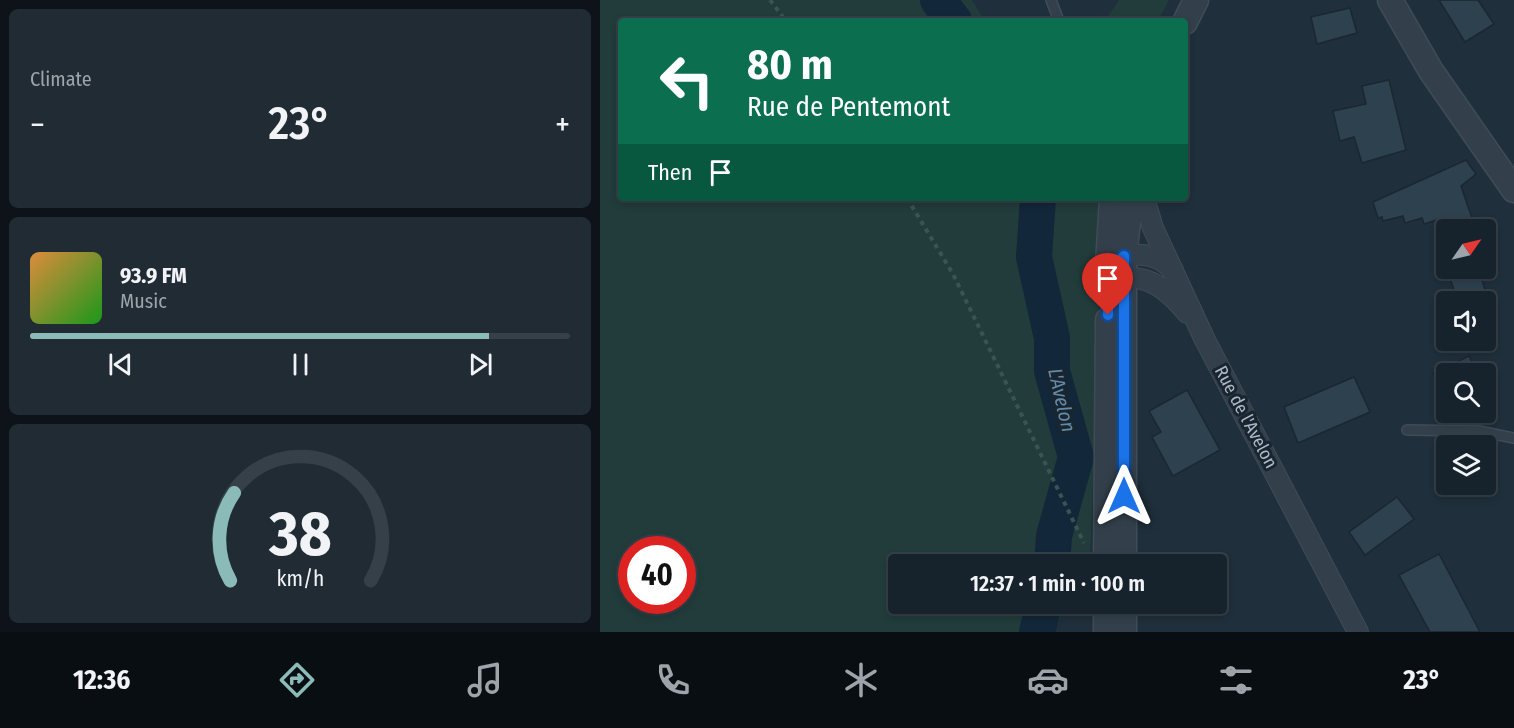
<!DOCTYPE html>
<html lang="en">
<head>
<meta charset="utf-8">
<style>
	:root { --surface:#17232c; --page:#202b34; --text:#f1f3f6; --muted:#9ea4a9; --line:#364048; --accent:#8bbbb9 }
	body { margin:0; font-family:"Fira Sans Condensed",sans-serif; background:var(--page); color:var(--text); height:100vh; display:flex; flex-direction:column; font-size:22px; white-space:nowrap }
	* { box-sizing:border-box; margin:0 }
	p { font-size:20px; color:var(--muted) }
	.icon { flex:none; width:33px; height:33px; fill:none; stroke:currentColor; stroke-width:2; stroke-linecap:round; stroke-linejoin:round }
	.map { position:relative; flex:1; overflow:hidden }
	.details { display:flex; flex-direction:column; gap:9px; padding:9px; background:#0d1318; width:600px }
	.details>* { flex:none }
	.top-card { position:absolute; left:18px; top:18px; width:570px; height:183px; border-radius:6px; box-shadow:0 3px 9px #0003,0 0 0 2px var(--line); background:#0b6e4f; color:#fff; overflow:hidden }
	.needle { width:39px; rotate:56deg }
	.fabs { position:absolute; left:836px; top:219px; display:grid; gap:12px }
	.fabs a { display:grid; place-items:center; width:60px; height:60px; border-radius:6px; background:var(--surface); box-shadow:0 3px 9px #0003,0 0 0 2px var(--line); font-size:30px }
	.speed { position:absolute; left:18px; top:536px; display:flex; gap:12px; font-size:30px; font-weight:700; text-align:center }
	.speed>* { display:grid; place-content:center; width:78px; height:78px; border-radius:50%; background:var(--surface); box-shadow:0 3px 9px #0003,0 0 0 2px var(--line); line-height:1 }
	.speed .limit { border:9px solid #d22; background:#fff; color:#111 }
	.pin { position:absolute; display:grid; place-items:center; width:51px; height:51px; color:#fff; margin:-62px -26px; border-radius:50% 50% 50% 0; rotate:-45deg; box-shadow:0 0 6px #0007 }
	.pin .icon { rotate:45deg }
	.me { position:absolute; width:66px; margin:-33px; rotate:0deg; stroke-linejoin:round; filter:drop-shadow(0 0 4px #0008) }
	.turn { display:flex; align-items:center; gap:21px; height:126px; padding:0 30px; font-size:27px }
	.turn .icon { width:78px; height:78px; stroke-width:2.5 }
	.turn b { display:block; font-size:42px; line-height:51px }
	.then { display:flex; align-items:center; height:57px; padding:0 30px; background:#0003; gap:12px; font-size:22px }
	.big { font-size:45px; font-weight:600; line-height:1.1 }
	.details .tile { flex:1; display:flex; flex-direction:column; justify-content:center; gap:9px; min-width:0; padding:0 21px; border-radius:9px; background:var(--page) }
	.details .dial { align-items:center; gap:0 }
	.dial svg { height:156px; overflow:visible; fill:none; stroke:var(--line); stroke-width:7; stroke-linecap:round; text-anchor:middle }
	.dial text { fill:var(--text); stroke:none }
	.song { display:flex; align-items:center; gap:18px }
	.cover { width:72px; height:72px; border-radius:9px; background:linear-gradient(135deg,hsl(30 70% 55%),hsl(120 70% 35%)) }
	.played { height:6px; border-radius:3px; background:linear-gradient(90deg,var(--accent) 85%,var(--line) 85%) }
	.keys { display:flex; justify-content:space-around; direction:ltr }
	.heat { display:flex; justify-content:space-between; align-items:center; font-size:33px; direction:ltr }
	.trip { position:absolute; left:288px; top:554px; width:339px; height:60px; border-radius:6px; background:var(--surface); box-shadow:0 3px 9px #0003,0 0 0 2px var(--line); font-weight:600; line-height:60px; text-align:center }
	.tab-bar { display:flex; height:96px; justify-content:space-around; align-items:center; background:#090e12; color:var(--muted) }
	.tab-bar .icon { width:42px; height:42px }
	.tab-bar .on { color:var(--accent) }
	.tab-bar b { font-size:27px; color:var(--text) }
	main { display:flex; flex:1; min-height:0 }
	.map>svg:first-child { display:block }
	.green { fill:#213c3b; fill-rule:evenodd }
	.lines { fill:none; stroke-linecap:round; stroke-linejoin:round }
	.river { stroke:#122739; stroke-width:36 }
	.building { fill:#2e414f; stroke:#1b2731; stroke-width:1.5 }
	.service-casing { stroke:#3f4c57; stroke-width:12 }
	.minor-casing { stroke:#3f4c57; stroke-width:22 }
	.tertiary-casing { stroke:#3f4c57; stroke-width:27 }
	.path { stroke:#3a5452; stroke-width:4; stroke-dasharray:4.5 4.5; stroke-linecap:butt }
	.service { stroke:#33404b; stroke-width:9 }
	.minor { stroke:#33404b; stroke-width:20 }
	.tertiary { stroke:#33404b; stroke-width:24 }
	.route-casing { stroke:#114b97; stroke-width:15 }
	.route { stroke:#1a73e8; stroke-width:10 }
	.labels { text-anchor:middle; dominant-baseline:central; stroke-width:6; stroke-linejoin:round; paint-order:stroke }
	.street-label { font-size:18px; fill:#aebbc7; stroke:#19252f }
	.water-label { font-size:20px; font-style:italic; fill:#638ba9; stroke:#19252f }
</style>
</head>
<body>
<main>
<section class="details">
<div class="tile"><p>Climate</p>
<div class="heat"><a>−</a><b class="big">23°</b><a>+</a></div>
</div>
<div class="tile">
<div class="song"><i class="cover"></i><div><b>93.9 FM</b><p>Music</p></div></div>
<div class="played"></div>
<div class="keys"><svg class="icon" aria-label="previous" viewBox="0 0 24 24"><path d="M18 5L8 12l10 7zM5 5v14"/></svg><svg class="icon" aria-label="pause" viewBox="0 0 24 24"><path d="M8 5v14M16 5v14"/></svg><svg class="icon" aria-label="next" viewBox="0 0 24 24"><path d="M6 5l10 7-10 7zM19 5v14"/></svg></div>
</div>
<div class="tile dial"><svg viewBox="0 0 100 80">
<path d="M14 69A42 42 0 1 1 86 69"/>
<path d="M14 69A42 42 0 0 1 16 24" stroke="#8bbbb9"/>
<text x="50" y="56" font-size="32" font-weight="700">38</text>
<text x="50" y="72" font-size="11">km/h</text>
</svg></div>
</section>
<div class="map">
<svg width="914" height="632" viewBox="0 0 914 632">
	<rect width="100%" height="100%" fill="#1f2f3b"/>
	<g class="green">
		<path d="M0 0H372L385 21H21V198H503L490 564H298V603H469L451 632H0ZM32 549H82V600H32Z"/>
		<path d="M519 0H569L558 21H505Z"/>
	</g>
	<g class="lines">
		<g class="river">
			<path d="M338 0 354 21"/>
			<path d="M438 198 434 257 452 338V371L476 457 454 536 452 564"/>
			<path d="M437 632 444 603"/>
		</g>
	</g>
	<g class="building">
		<path d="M839 0H878L894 24 865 42Z"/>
		<path d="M750 8 757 33 717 44 711 17Z"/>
		<path d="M789 80 806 150 762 163 754 137 740 141 733 111 766 104 762 86Z"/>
		<path d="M866 160 876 174 861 186 876 230H847L843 218 824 224 822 218 805 223 803 216 783 221 782 217 778 218 773 202Z"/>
		<path d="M860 268H878L888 299 858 302 848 272Z"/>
		<path d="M869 356 878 374H832Z"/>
		<path d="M754 377 770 412 698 443 684 407Z"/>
		<path d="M587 390 620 450 573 476 552 437 561 432 549 411Z"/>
		<path d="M797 497 814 519 765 555 749 532Z"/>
		<path d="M839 554 880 632H830L799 575Z"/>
	</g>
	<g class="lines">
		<g class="service-casing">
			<g id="service">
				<path d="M451 0 459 21"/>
				<path d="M807 430 879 431 914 438"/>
			</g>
		</g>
		<g class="minor-casing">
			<g id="minor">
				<path d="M544 198 553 228 605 340 758 632"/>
				<path d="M573 270C554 250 524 249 508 271 519 276 528 277 541 279 560 283 575 298 587 313"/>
			</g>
		</g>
		<g class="tertiary-casing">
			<g id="tertiary">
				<path d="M790 0 831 71 914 190"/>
				<path d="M585 22 596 0"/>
				<path d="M508 264 512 198"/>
				<path d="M506 564 508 320"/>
				<path d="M524 564V256L531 198"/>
				<path d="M524 603V632"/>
				<path d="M506 632V603"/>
			</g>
		</g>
		<g class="path">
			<path d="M170 0 186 21"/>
			<path d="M307 198 353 274 484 543"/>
		</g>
		<use href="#service" class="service"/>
		<use href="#minor" class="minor"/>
		<use href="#tertiary" class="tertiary"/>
	</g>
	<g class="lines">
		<g class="route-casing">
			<path id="route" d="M508 315V271L524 256V496"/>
		</g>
		<use href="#route" class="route"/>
	</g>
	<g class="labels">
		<g class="street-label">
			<text transform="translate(646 417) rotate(62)">Rue de l'Avelon</text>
		</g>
		<g class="water-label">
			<text transform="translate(462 400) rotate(77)">L'Avelon</text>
		</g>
	</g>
</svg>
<div class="fabs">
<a><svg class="needle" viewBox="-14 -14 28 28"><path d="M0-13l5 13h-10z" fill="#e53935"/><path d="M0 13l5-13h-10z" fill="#9ea4a9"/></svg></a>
<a><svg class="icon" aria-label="sound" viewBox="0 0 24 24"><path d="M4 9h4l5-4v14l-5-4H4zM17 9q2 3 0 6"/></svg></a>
<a><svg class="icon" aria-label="search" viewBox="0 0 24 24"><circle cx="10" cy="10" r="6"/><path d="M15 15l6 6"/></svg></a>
<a><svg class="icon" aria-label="layers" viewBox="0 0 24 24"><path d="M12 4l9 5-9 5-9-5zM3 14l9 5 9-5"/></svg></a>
</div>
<div class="speed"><div class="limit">40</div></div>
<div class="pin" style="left:508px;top:315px;background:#d93025"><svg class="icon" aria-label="arrive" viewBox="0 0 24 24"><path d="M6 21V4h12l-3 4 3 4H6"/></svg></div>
<svg class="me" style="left:524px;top:496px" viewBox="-20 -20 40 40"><path d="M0-17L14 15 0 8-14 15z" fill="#1a73e8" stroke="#fff" stroke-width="4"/></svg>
<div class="trip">12:37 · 1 min · 100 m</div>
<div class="top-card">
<div class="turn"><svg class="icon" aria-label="left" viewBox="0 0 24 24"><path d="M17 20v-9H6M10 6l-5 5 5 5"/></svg><div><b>80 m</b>Rue de Pentemont</div></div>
<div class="then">Then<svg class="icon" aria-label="arrive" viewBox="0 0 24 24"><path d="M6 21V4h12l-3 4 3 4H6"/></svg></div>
</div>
</div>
</main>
<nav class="tab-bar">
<b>12:36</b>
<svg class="icon on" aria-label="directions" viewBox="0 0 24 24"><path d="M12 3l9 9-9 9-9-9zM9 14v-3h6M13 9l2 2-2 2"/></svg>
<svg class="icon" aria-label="music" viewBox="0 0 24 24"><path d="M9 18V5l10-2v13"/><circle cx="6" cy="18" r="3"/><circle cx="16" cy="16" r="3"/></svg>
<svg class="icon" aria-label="phone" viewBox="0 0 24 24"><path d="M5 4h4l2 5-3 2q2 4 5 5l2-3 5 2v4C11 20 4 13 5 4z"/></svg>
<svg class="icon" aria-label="climate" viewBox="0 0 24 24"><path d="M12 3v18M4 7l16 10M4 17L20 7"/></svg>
<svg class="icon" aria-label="car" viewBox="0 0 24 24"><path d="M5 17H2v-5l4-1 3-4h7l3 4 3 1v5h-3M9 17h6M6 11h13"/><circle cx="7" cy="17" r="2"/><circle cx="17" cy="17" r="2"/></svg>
<svg class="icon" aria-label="filters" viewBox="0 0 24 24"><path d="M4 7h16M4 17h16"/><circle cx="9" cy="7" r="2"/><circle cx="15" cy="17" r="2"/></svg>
<b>23°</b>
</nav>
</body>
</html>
